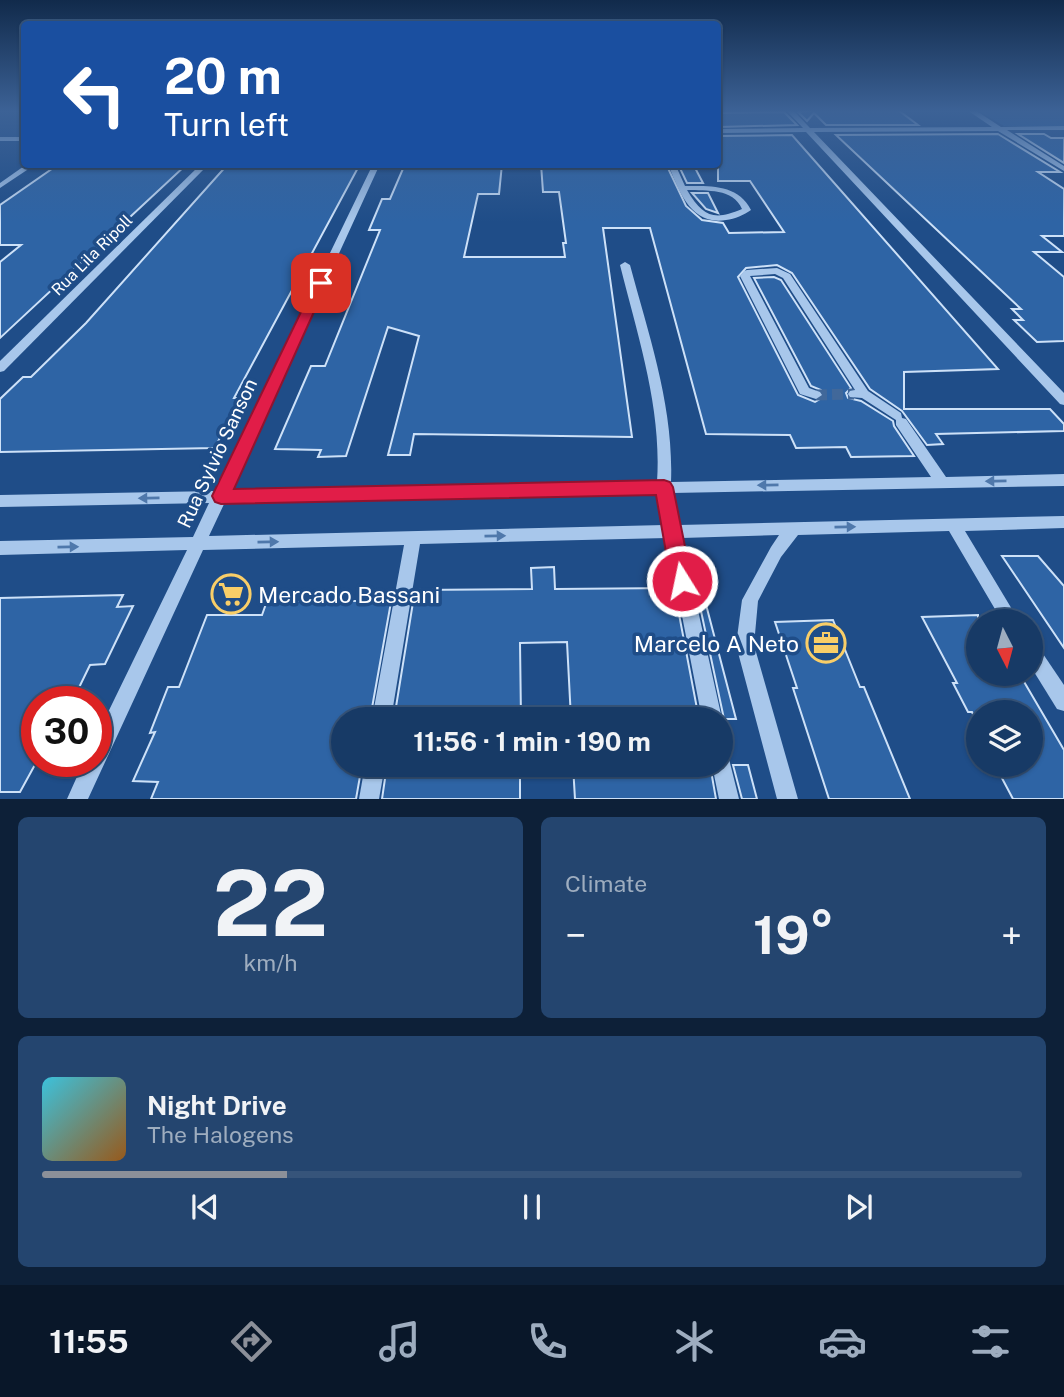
<!DOCTYPE html>
<html lang="en">
<head>
<meta charset="utf-8">
<style>
	:root { --surface:#173a66; --page:#24456f; --text:#f1f3f6; --muted:#9eadbf; --line:#36547a; --accent:#8c9099 }
	body { margin:0; font-family:"Public Sans",sans-serif; background:var(--page); color:var(--text); height:100vh; display:flex; flex-direction:column; font-size:26px; white-space:nowrap }
	* { box-sizing:border-box; margin:0 }
	p { font-size:23px; color:var(--muted) }
	.icon { flex:none; width:38px; height:38px; fill:none; stroke:currentColor; stroke-width:2; stroke-linecap:round; stroke-linejoin:round }
	.map { position:relative; height:799px; overflow:hidden }
	.panel { display:flex; flex-direction:column; gap:18px; padding:18px; background:#0d2038; flex:1 }
	.panel>* { flex:none }
	.guide { position:absolute; left:21px; top:21px; width:700px; height:147px; border-radius:7px; box-shadow:0 2px 5px #0004,0 0 0 2px var(--line); background:#1a4fa0; color:#fff; overflow:hidden }
	.needle { width:46px; rotate:174deg }
	.fabs { position:absolute; left:966px; top:609px; display:grid; gap:14px }
	.fabs a { display:grid; place-items:center; width:77px; height:77px; border-radius:50%; background:var(--surface); box-shadow:0 2px 5px #0004,0 0 0 2px var(--line); font-size:35px }
	.speed { position:absolute; left:21px; top:686px; display:flex; gap:14px; font-size:35px; font-weight:700; text-align:center }
	.speed>* { display:grid; place-content:center; width:91px; height:91px; border-radius:50%; background:var(--surface); box-shadow:0 2px 5px #0004,0 0 0 2px var(--line); line-height:1 }
	.speed .limit { border:10px solid #d22; background:#fff; color:#111 }
	.pin { position:absolute; display:grid; place-items:center; width:60px; height:60px; color:#fff; margin:-30px; border-radius:14px; box-shadow:0 4px 10px #0006 }
	.me { position:absolute; width:77px; margin:-38px; rotate:350deg; stroke-linejoin:round; filter:drop-shadow(0 0 5px #0008) }
	.turn { display:flex; align-items:center; gap:24px; height:147px; padding:0 28px; font-size:32px }
	.turn .icon { width:91px; height:91px; stroke-width:2.5 }
	.turn b { display:block; font-size:49px; line-height:60px }
	.big { font-size:52px; font-weight:700; line-height:1.1 }
	.panel .card { flex:1; display:flex; flex-direction:column; justify-content:center; gap:10px; min-width:0; padding:0 24px; border-radius:10px; background:var(--page) }
	.panel .dial { align-items:center; gap:0 }
	.dial b { font-size:91px; line-height:1 }
	.song { display:flex; align-items:center; gap:21px }
	.cover { width:84px; height:84px; border-radius:10px; background:linear-gradient(135deg,hsl(190 70% 55%),hsl(30 70% 35%)) }
	.played { height:7px; border-radius:4px; background:linear-gradient(90deg,var(--accent) 25%,var(--line) 25%) }
	.keys { display:flex; justify-content:space-around; direction:ltr }
	.heat { display:flex; justify-content:space-between; align-items:center; font-size:38px; direction:ltr }
	.panel .tiles { flex:1; display:grid; gap:18px; grid-template-columns:1fr 1fr }
	.card:last-child { grid-column:span 2 }
	.trip { position:absolute; left:331px; top:707px; width:402px; height:70px; border-radius:35px; background:var(--surface); box-shadow:0 2px 5px #0004,0 0 0 2px var(--line); font-weight:700; line-height:70px; text-align:center }
	.dock { display:flex; height:112px; justify-content:space-around; align-items:center; background:#091729; color:var(--muted) }
	.dock .icon { width:49px; height:49px }
	.dock .on { color:var(--accent) }
	.dock b { font-size:32px; color:var(--text) }
	.map>svg:first-child { display:block }
	.green { fill:#285fa0 }
	.building { fill:#2e64a5; stroke:#cde1f8; stroke-width:2 }
	.lines { fill:none; stroke-linecap:round; stroke-linejoin:round }
	.minor-tunnel { stroke:#41689a; stroke-width:11; stroke-dasharray:11 5; stroke-linecap:butt }
	.minor { fill:#a8c7eb; fill-rule:evenodd }
	.oneway { fill:#4f78ab }
	.route { fill:#e11d48; stroke:#92132f; stroke-width:2 }
	.labels { text-anchor:middle; dominant-baseline:central; stroke-width:7; stroke-linejoin:round; paint-order:stroke }
	.far-street-label { font-size:16px; fill:#fff; stroke:#1f4d88 }
	.street-label { font-size:19px; fill:#fff; stroke:#1f4d88 }
	.near-poi-label { font-size:23px; fill:#fff; stroke:#1f4d88; text-anchor:start }
</style>
</head>
<body>
<div class="map">
<svg width="1064" height="799" viewBox="0 0 1064 799">
	<rect width="100%" height="100%" fill="#1f4d88"/>
	<path class="green" d="M977 110H1064V126H1004Z"/>
	<g class="building">
		<path d="M817 110H898L918 125H826L814 113 807 121 798 112Z"/>
		<path d="M784 112 797 125 718 127V113Z"/>
		<path d="M998 134 1060 172H1038L1064 189V236H1042L1062 252H1034L1064 277V341L1037 342 1014 320H1023L1012 309H1021L836 135Z"/>
		<path d="M1018 134H1044L1051 138H1064V163Z"/>
		<path d="M718 136 792 135 998 369 904 372V409H1050L1064 424V431L936 434 943 444 927 445 902 411 870 389 792 273 777 265 746 268 738 277 798 395 815 402 825 396 821 390 811 386 754 278 774 277 781 280 851 388 846 393 848 398 861 401 893 421 894 426 914 456 851 457 846 447 796 448 790 435 706 434 650 228H603L632 437 414 434 410 455H388L419 336 388 327 346 456 318 457 321 450 275 449 311 366H325L380 230H369L382 199H390L405 164H502L499 194H478L464 257H565L563 243H566L559 192H543L541 164H666L686 206 702 220 723 223 729 233 784 232 750 181H718Z"/>
		<path d="M59 164H187L0 338V262L21 245H0V205Z"/>
		<path d="M228 164H360L234 398H239L215 448 0 452V399L23 377H31L86 323Z"/>
		<path d="M678 164H693L703 183H687Z"/>
		<path d="M692 193H708L718 213 706 209Z"/>
		<path d="M1002 556H1038L1064 586V648Z"/>
		<path d="M554 567 555 589 674 588 699 719H571L567 642 520 643 521 719H394L415 590 532 589 531 568Z"/>
		<path d="M366 591H393L370 719H343V765H362L356 799H151L158 782 133 781 155 732 150 733 168 687H179L207 615H262L267 601H364Z"/>
		<path d="M123 595 117 607 133 606 105 664 90 665 72 702H37V761L20 792H0V598Z"/>
		<path d="M698 597H704L736 719H724Z"/>
		<path d="M978 615V674H1014L1018 680H1023L1064 750V799H1013L995 765H1031V712H978V725L972 712H968L953 683H957L922 617Z"/>
		<path d="M833 620 860 687H864L910 799H829L793 688H797L775 622Z"/>
		<path d="M387 765H520V799H382Z"/>
		<path d="M573 765H710L716 799H575Z"/>
		<path d="M733 765H748L757 799H742Z"/>
	</g>
	<g class="lines">
		<path class="minor-tunnel" d="M816 395 854 394"/>
		<g class="minor">
			<path d="M786 110H793L810 128 992 127 967 110H975L1001 127 1064 126V130H1007L1064 166V171L998 131 814 132 1064 393V405L1060 404 806 132 718 133V129L803 128Z"/>
			<rect x="0" y="137" width="24" height="4"/>
			<path d="M27 164H36L0 188V183Z"/>
			<path d="M201 164H209L4 371 0 372V361Z"/>
			<path d="M373 164H380L230 491 657 482C662 408 638 337 620 265L625 262 630 265C649 336 674 407 671 482L931 477 896 425V420L862 398 850 397 848 394 850 391 855 390 783 278 775 274 750 276 809 388 820 392 822 395 816 399 800 394 740 276 744 271 747 270 777 268 790 274 868 391 901 413 902 418 906 419 946 477 1064 474V486L672 493 679 525 1064 516V528L965 531 1019 621H1002L949 531 798 535 781 557 758 601 754 645 798 799H777L736 645 742 600 771 547 779 535 682 538 722 719 721 720 702 719 667 538 420 544 391 719H372L404 545 203 550 88 799H67L84 761H96V737L187 550 0 555V541L193 537 209 503 0 507V495L215 491ZM658 494 664 525 209 536 225 502Z"/>
			<path d="M668 164H675L685 186C710 186 738 184 751 210 744 215 735 219 726 220 691 226 679 191 668 164ZM687 190C707 191 733 188 742 209 714 221 703 217 687 190Z"/>
			<path d="M1031 642 1037 645 1064 685V711L1057 709 1031 667Z"/>
			<path d="M721 752 728 755 739 799H719L712 765H721Z"/>
			<path d="M365 765H385L379 799H359Z"/>
		</g>
	</g>
	<defs><path id="oneway-solid" d="M-6-.8H1V-3.2L6.5 0L1 3.2V.8H-6Z" transform="scale(1.75)"/></defs>
	<g class="oneway">
		<use href="#oneway-solid" transform="translate(996 481) rotate(179)"/>
		<use href="#oneway-solid" transform="translate(768 485) rotate(179)"/>
		<use href="#oneway-solid" transform="translate(149 498) rotate(179)"/>
		<use href="#oneway-solid" transform="translate(845 527) rotate(-1)"/>
		<use href="#oneway-solid" transform="translate(495 536) rotate(-1)"/>
		<use href="#oneway-solid" transform="translate(268 542) rotate(-1)"/>
		<use href="#oneway-solid" transform="translate(68 547) rotate(-1)"/>
	</g>
	<linearGradient id="sky" x2="0" y2="1"><stop stop-color="#112a4b"/><stop offset="0.5" stop-color="#3c6296"/><stop offset="1" stop-color="#3c6296" stop-opacity="0"/></linearGradient>
	<rect width="1064" height="222" fill="url(#sky)"/>
	<path class="route" d="M321 279 327 283 234 489 664 480 670 482 673 487 692 581 689 588 682 591 674 588 671 581 656 495 221 504 215 502 212 496 315 283Z"/>
	<defs>
		<g id="supermarket-ring" transform="scale(2.0125)"><circle r="9.5" fill="#1f4d88" stroke="#f9ce68" stroke-width="1.5"/><path d="M-6-5.5h2.5l.6 2H6L4.5 2H-2.5L-4.4-4H-6ZM-1.5 3.2a1.3 1.3 0 1 0 .1 0ZM3 3.2a1.3 1.3 0 1 0 .1 0Z" fill="#f9ce68"/></g>
		<g id="office-ring" transform="scale(2.0125)"><circle r="9.5" fill="#1f4d88" stroke="#f9ce68" stroke-width="1.5"/><path d="M-6-3h4V-5.5h4V-3h4V5H-6ZM-1-4.5V-3h2v-1.5ZM-6 0V1H6V0Z" fill="#f9ce68"/></g>
	</defs>
	<g fill-rule="evenodd">
		<use href="#supermarket-ring" x="231" y="594"/>
		<use href="#office-ring" x="826" y="643"/>
	</g>
	<g class="labels">
		<g class="far-street-label">
			<text transform="translate(92 255) rotate(-45)">Rua Lila Ripoll</text>
		</g>
		<g class="street-label">
			<text transform="translate(217 453) rotate(-65)">Rua Sylvio Sanson</text>
		</g>
		<g class="near-poi-label">
			<text x="258" y="594">Mercado Bassani</text>
			<text x="799" y="643" text-anchor="end">Marcelo A Neto</text>
		</g>
	</g>
</svg>
<div class="fabs">
<a><svg class="needle" viewBox="-14 -14 28 28"><path d="M0-13l5 13h-10z" fill="#e53935"/><path d="M0 13l5-13h-10z" fill="#9eadbf"/></svg></a>
<a><svg class="icon" aria-label="layers" viewBox="0 0 24 24"><path d="M12 4l9 5-9 5-9-5zM3 14l9 5 9-5"/></svg></a>
</div>
<div class="speed"><div class="limit">30</div></div>
<div class="pin" style="left:321px;top:283px;background:#d93025"><svg class="icon" aria-label="arrive" viewBox="0 0 24 24"><path d="M6 21V4h12l-3 4 3 4H6"/></svg></div>
<svg class="me" style="left:682px;top:581px" viewBox="-20 -20 40 40"><circle r="17" fill="#e11d48" stroke="#fff" stroke-width="3"/><path d="M0-11L8 9 0 5-8 9z" fill="#fff"/></svg>
<div class="trip">11:56 · 1 min · 190 m</div>
<div class="guide">
<div class="turn"><svg class="icon" aria-label="left" viewBox="0 0 24 24"><path d="M17 20v-9H6M10 6l-5 5 5 5"/></svg><div><b>20 m</b>Turn left</div></div>
</div>
</div>
<section class="panel">
<div class="tiles">
<div class="card dial"><b>22</b><p>km/h</p></div>
<div class="card"><p>Climate</p>
<div class="heat"><a>−</a><b class="big">19°</b><a>+</a></div>
</div>
<div class="card">
<div class="song"><i class="cover"></i><div><b>Night Drive</b><p>The Halogens</p></div></div>
<div class="played"></div>
<div class="keys"><svg class="icon" aria-label="previous" viewBox="0 0 24 24"><path d="M18 5L8 12l10 7zM5 5v14"/></svg><svg class="icon" aria-label="pause" viewBox="0 0 24 24"><path d="M8 5v14M16 5v14"/></svg><svg class="icon" aria-label="next" viewBox="0 0 24 24"><path d="M6 5l10 7-10 7zM19 5v14"/></svg></div>
</div>
</div>
</section>
<nav class="dock">
<b>11:55</b>
<svg class="icon on" aria-label="directions" viewBox="0 0 24 24"><path d="M12 3l9 9-9 9-9-9zM9 14v-3h6M13 9l2 2-2 2"/></svg>
<svg class="icon" aria-label="music" viewBox="0 0 24 24"><path d="M9 18V5l10-2v13"/><circle cx="6" cy="18" r="3"/><circle cx="16" cy="16" r="3"/></svg>
<svg class="icon" aria-label="phone" viewBox="0 0 24 24"><path d="M5 4h4l2 5-3 2q2 4 5 5l2-3 5 2v4C11 20 4 13 5 4z"/></svg>
<svg class="icon" aria-label="climate" viewBox="0 0 24 24"><path d="M12 3v18M4 7l16 10M4 17L20 7"/></svg>
<svg class="icon" aria-label="car" viewBox="0 0 24 24"><path d="M5 17H2v-5l4-1 3-4h7l3 4 3 1v5h-3M9 17h6M6 11h13"/><circle cx="7" cy="17" r="2"/><circle cx="17" cy="17" r="2"/></svg>
<svg class="icon" aria-label="filters" viewBox="0 0 24 24"><path d="M4 7h16M4 17h16"/><circle cx="9" cy="7" r="2"/><circle cx="15" cy="17" r="2"/></svg>
</nav>
</body>
</html>
